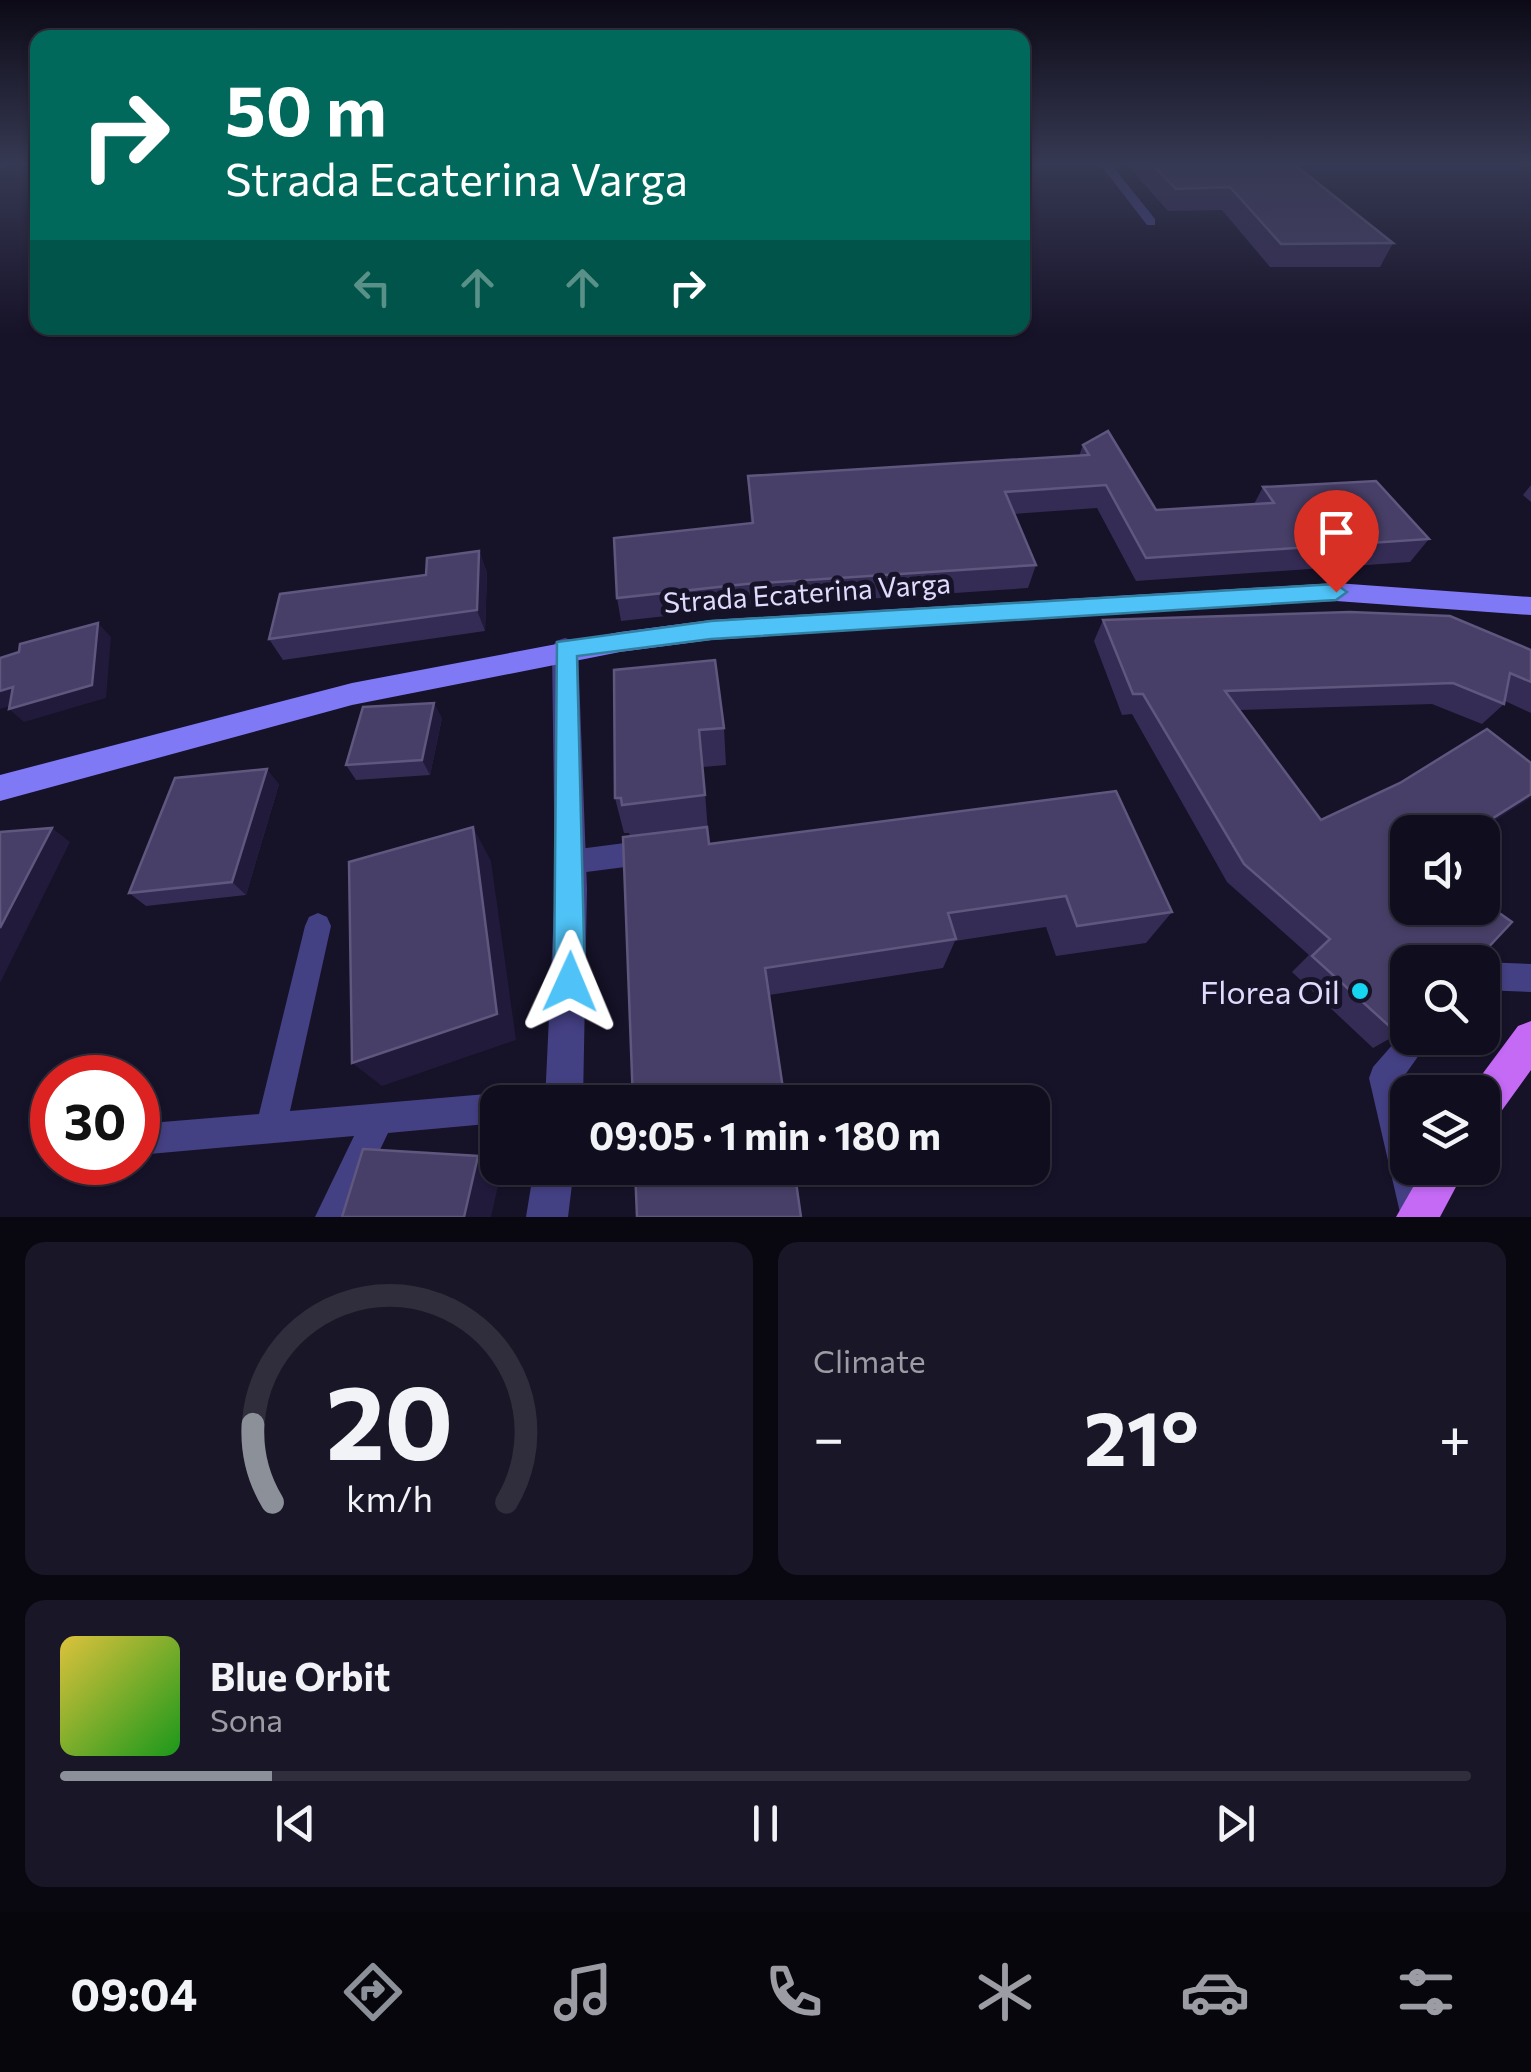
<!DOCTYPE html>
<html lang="en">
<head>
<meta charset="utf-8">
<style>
	:root { --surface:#100e1e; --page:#191727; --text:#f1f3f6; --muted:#9c9ca4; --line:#302e3c; --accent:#8c9099 }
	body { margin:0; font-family:Commissioner,sans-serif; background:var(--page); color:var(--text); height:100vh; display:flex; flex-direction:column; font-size:38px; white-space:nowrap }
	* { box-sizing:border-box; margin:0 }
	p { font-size:32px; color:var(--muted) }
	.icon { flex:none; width:55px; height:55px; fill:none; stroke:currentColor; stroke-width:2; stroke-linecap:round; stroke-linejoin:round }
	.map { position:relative; height:1217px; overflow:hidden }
	.sheet { display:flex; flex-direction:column; gap:25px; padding:25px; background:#090810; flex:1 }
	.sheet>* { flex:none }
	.banner { position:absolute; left:30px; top:30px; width:1000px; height:305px; border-radius:20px; box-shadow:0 2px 8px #0004,0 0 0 2px var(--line); background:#00695c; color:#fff; overflow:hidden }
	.controls { position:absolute; left:1390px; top:815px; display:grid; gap:20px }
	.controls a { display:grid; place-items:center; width:110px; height:110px; border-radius:20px; background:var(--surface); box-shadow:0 2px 8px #0004,0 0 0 2px var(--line); font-size:50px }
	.speed { position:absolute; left:30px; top:1055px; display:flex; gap:20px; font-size:50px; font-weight:700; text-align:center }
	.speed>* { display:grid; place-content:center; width:130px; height:130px; border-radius:50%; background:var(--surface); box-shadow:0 2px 8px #0004,0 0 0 2px var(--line); line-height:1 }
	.speed .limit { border:15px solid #d22; background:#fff; color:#111 }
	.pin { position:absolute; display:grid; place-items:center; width:85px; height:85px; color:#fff; margin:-102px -42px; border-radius:50% 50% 50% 0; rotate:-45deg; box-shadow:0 0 10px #0007 }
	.pin .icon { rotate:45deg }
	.me { position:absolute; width:110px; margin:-55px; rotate:1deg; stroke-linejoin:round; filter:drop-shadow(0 0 8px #0008) }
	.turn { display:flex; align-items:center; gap:35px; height:210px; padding:0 30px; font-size:45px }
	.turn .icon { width:130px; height:130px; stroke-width:2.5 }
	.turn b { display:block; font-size:70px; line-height:85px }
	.lanes { display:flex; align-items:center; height:95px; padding:0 30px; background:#0003; justify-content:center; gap:50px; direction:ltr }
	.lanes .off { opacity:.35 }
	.big { font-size:75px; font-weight:700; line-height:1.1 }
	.sheet .card { flex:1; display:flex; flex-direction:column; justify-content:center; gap:15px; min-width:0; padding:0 35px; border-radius:20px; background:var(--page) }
	.sheet .dial { align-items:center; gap:0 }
	.dial svg { height:260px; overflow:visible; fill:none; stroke:var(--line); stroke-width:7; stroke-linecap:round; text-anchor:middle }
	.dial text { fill:var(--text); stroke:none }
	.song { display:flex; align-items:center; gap:30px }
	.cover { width:120px; height:120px; border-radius:15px; background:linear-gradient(135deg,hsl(50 70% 55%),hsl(120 70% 35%)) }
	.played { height:10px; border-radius:5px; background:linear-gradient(90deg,var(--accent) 15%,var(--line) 15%) }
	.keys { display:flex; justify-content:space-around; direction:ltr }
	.heat { display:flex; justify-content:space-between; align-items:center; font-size:55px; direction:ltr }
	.sheet .tiles { flex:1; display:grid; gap:25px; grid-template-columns:1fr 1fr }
	.card:last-child { grid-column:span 2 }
	.trip { position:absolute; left:480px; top:1085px; width:570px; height:100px; border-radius:20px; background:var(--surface); box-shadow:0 2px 8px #0004,0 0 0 2px var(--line); font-weight:700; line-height:100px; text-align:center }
	.dock { display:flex; height:160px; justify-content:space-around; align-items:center; background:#06060c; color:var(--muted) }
	.dock .icon { width:70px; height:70px }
	.dock .active { color:var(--accent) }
	.dock b { font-size:45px; color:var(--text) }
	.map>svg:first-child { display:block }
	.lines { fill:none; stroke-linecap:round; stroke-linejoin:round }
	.service { fill:#444084; fill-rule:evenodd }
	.minor { fill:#444084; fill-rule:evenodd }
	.secondary { fill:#7f79f6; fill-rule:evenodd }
	.primary { fill:#c46af5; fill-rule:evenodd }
	.wall { fill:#352c55 }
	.shaded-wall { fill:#211a3b }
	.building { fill:#473f67; stroke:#5f577e; stroke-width:2.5 }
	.route { fill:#4fc3f7; stroke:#337fa1; stroke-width:2.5 }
	.poi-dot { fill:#15d5f0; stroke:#161228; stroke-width:4 }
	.labels { text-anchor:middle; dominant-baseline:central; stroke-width:10; stroke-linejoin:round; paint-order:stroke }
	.street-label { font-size:28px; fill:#e0dbfd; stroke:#161228 }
	.near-poi-label { font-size:32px; fill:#e0dbfd; stroke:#161228; text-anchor:end }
</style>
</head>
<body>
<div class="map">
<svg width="1531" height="1217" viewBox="0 0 1531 1217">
	<rect width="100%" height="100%" fill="#161228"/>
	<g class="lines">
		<g class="service">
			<path d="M1100 164H1111L1155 219V225H1147Z"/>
			<path d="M648 840 657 844 661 852 657 860 648 864 571 874 562 870 558 862 562 854 571 850Z"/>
			<path d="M318 913 327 917 331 926 290 1111 498 1093 509 1097 511 1102H498V1123L388 1133 348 1217H315L354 1136 138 1155V1124L259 1114 305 926 309 917Z"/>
			<path d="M1481 962H1482L1531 964V992L1482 990Z"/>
			<path d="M1408 1027V1038H1431L1400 1082 1408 1112V1168H1421L1433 1217H1401L1369 1078 1373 1067Z"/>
		</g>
		<g class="minor">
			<path d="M0 164H9L0 169Z"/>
			<path d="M565 638 574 641 578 648 587 889 583 1102H545L555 889 552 648 556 641Z"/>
			<path d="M534 1168H574L568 1217H526Z"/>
		</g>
		<path class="secondary" d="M1336 583 1531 597V615L1336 601 1262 603 711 640 620 652 352 705 0 801V775L352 683 620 632 711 620Z"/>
		<g class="primary">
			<path d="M1531 1021V1070L1495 1120 1482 1126V1092H1469L1518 1026Z"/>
			<path d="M1424 1168H1466L1440 1217H1396Z"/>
		</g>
	</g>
	<g class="wall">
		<path d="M1126 164H1294L1393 243 1380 267H1270L1222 210 1168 211Z"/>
		<path d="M1083 445 1156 510 1254 504 1263 487 1429 539 1410 562 1136 581 1097 508 1014 514 1036 565 1028 588 747 607 621 621 617 598 751 524 748 476 1079 456Z"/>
		<path d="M1531 485V502L1523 495Z"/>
		<path d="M479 551 487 573 485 631 283 660 269 639Z"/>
		<path d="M1103 620 1531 650V713L1505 701 1504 704 1482 724 1432 704 1240 710 1321 820 1531 797 1476 832H1408V908H1482L1483 953 1467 962H1408L1398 1034 1373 1048 1292 972 1309 955 1227 882 1132 714 1122 715 1094 641Z"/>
		<path d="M715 660 724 728 726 765 703 767 709 844 1172 912 1146 943 1056 956 1046 927 955 941 943 968 769 995 630 836 629 833H624L615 798Z"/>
		<path d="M442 718 430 775 356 780 346 765Z"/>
		<path d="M279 784 246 895 146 906 129 893Z"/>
	</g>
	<g class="shaded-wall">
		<path d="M479 551 487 573 485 631 477 610Z"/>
		<path d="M98 623 111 637 106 698 24 722 9 709Z"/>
		<path d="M13 687 28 701 0 709V691Z"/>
		<path d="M434 703 442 718 430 775 422 760Z"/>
		<path d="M267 769 279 784 246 895 232 882Z"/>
		<path d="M1531 794V797L1527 800 1476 832H1471Z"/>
		<path d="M473 827 491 861 516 1040 382 1086 352 1063Z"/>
		<path d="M52 828 70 842 0 983V928Z"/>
		<path d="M478 1156 501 1173 491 1217H464Z"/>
	</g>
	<g class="building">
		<path d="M1152 164H1294L1393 243 1281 244 1230 187 1176 189Z"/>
		<path d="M1108 431 1156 510 1274 503 1263 487 1376 481 1429 539 1146 558 1106 485 1005 492 1036 565 746 584 617 598 614 538 753 523 748 476 1089 455 1083 445Z"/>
		<path d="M479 551 477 610 269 639 280 594 426 575 427 558Z"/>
		<path d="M1350 612 1450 616 1531 650V682L1510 673 1504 704 1453 683 1225 691 1321 820 1400 783 1487 729 1531 763V794L1471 832H1408V908H1482V901L1512 922 1483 953 1477 948 1464 962H1408V1024L1398 1034 1312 956 1330 939 1244 864 1143 694H1133L1103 620Z"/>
		<path d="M98 623 92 685 9 709 13 687 0 691V658L19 652 20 644Z"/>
		<path d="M715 660 724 728 699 730 705 795 622 805 621 798H615L614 670Z"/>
		<path d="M434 703 422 760 346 765 363 707Z"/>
		<path d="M267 769 232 882 129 893 175 778Z"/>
		<path d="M1116 791 1172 912 1077 926 1066 896 948 913 956 939 765 968 785 1102H633L623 837 707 827 709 844Z"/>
		<path d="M473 827 497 1014 352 1063 349 862Z"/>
		<path d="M52 828 0 928V832Z"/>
		<path d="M363 1149 478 1156 464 1217H342Z"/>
		<path d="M635 1168H794L801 1217H637Z"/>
	</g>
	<linearGradient id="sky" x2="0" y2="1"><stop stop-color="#0c0a16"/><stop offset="0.49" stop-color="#363953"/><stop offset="1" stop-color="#363953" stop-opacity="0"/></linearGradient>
	<rect width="1531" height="335" fill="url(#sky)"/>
	<path class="route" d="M1336 584 1347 592 1336 600 711 639 577 656 585 982 581 993 570 997 558 993 554 982 557 642 711 621Z"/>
	<circle class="poi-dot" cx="1360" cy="991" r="10"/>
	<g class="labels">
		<g class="street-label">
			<text transform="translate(807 592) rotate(-4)">Strada Ecaterina Varga</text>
		</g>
		<g class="near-poi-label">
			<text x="1340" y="991">Florea Oil</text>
		</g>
	</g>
</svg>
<div class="controls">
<a><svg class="icon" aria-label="sound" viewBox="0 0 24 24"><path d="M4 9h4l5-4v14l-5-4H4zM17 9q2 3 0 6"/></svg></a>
<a><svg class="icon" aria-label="search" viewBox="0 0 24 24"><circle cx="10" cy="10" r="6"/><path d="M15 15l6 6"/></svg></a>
<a><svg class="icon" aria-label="layers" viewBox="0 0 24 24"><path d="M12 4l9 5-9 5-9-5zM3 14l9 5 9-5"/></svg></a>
</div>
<div class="speed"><div class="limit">30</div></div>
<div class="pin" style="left:1336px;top:592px;background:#d93025"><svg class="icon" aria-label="arrive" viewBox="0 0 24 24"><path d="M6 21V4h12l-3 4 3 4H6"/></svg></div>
<svg class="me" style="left:570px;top:982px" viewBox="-20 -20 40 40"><path d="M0-17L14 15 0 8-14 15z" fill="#4fc3f7" stroke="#fff" stroke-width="4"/></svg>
<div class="trip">09:05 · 1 min · 180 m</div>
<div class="banner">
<div class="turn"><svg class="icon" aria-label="right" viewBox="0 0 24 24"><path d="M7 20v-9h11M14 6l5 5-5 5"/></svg><div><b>50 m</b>Strada Ecaterina Varga</div></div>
<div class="lanes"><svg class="icon off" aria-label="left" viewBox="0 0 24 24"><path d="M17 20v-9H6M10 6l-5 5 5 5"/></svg><svg class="icon off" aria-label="ahead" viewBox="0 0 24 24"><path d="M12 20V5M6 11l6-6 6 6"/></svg><svg class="icon off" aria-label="ahead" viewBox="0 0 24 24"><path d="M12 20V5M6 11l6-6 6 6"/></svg><svg class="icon" aria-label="right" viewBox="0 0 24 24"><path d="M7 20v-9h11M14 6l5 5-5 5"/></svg></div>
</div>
</div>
<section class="sheet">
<div class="tiles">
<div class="card dial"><svg viewBox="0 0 100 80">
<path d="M14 69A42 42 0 1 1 86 69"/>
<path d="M14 69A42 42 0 0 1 8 45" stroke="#8c9099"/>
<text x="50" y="56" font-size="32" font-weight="700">20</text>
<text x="50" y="72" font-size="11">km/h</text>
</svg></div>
<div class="card"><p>Climate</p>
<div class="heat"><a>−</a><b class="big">21°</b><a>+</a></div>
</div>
<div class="card">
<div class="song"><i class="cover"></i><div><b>Blue Orbit</b><p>Sona</p></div></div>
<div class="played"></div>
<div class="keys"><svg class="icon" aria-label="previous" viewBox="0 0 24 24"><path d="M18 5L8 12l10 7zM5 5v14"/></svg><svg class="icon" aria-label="pause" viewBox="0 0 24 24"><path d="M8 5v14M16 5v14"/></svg><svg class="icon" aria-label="next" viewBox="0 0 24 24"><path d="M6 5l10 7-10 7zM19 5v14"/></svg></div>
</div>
</div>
</section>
<nav class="dock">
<b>09:04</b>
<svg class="icon active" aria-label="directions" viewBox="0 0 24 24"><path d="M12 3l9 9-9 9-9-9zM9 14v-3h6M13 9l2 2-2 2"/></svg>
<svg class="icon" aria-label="music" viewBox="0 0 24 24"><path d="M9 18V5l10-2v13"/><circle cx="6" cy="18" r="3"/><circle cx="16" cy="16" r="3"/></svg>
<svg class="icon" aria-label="phone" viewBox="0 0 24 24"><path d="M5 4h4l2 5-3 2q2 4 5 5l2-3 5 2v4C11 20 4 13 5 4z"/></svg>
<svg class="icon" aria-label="climate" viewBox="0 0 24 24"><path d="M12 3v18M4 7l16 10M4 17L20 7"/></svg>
<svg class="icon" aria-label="car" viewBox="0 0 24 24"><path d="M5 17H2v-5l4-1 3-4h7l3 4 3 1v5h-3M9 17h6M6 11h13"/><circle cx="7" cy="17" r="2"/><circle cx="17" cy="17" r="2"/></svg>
<svg class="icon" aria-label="filters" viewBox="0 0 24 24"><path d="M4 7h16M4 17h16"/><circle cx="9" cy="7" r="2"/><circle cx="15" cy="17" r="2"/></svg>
</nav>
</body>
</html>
